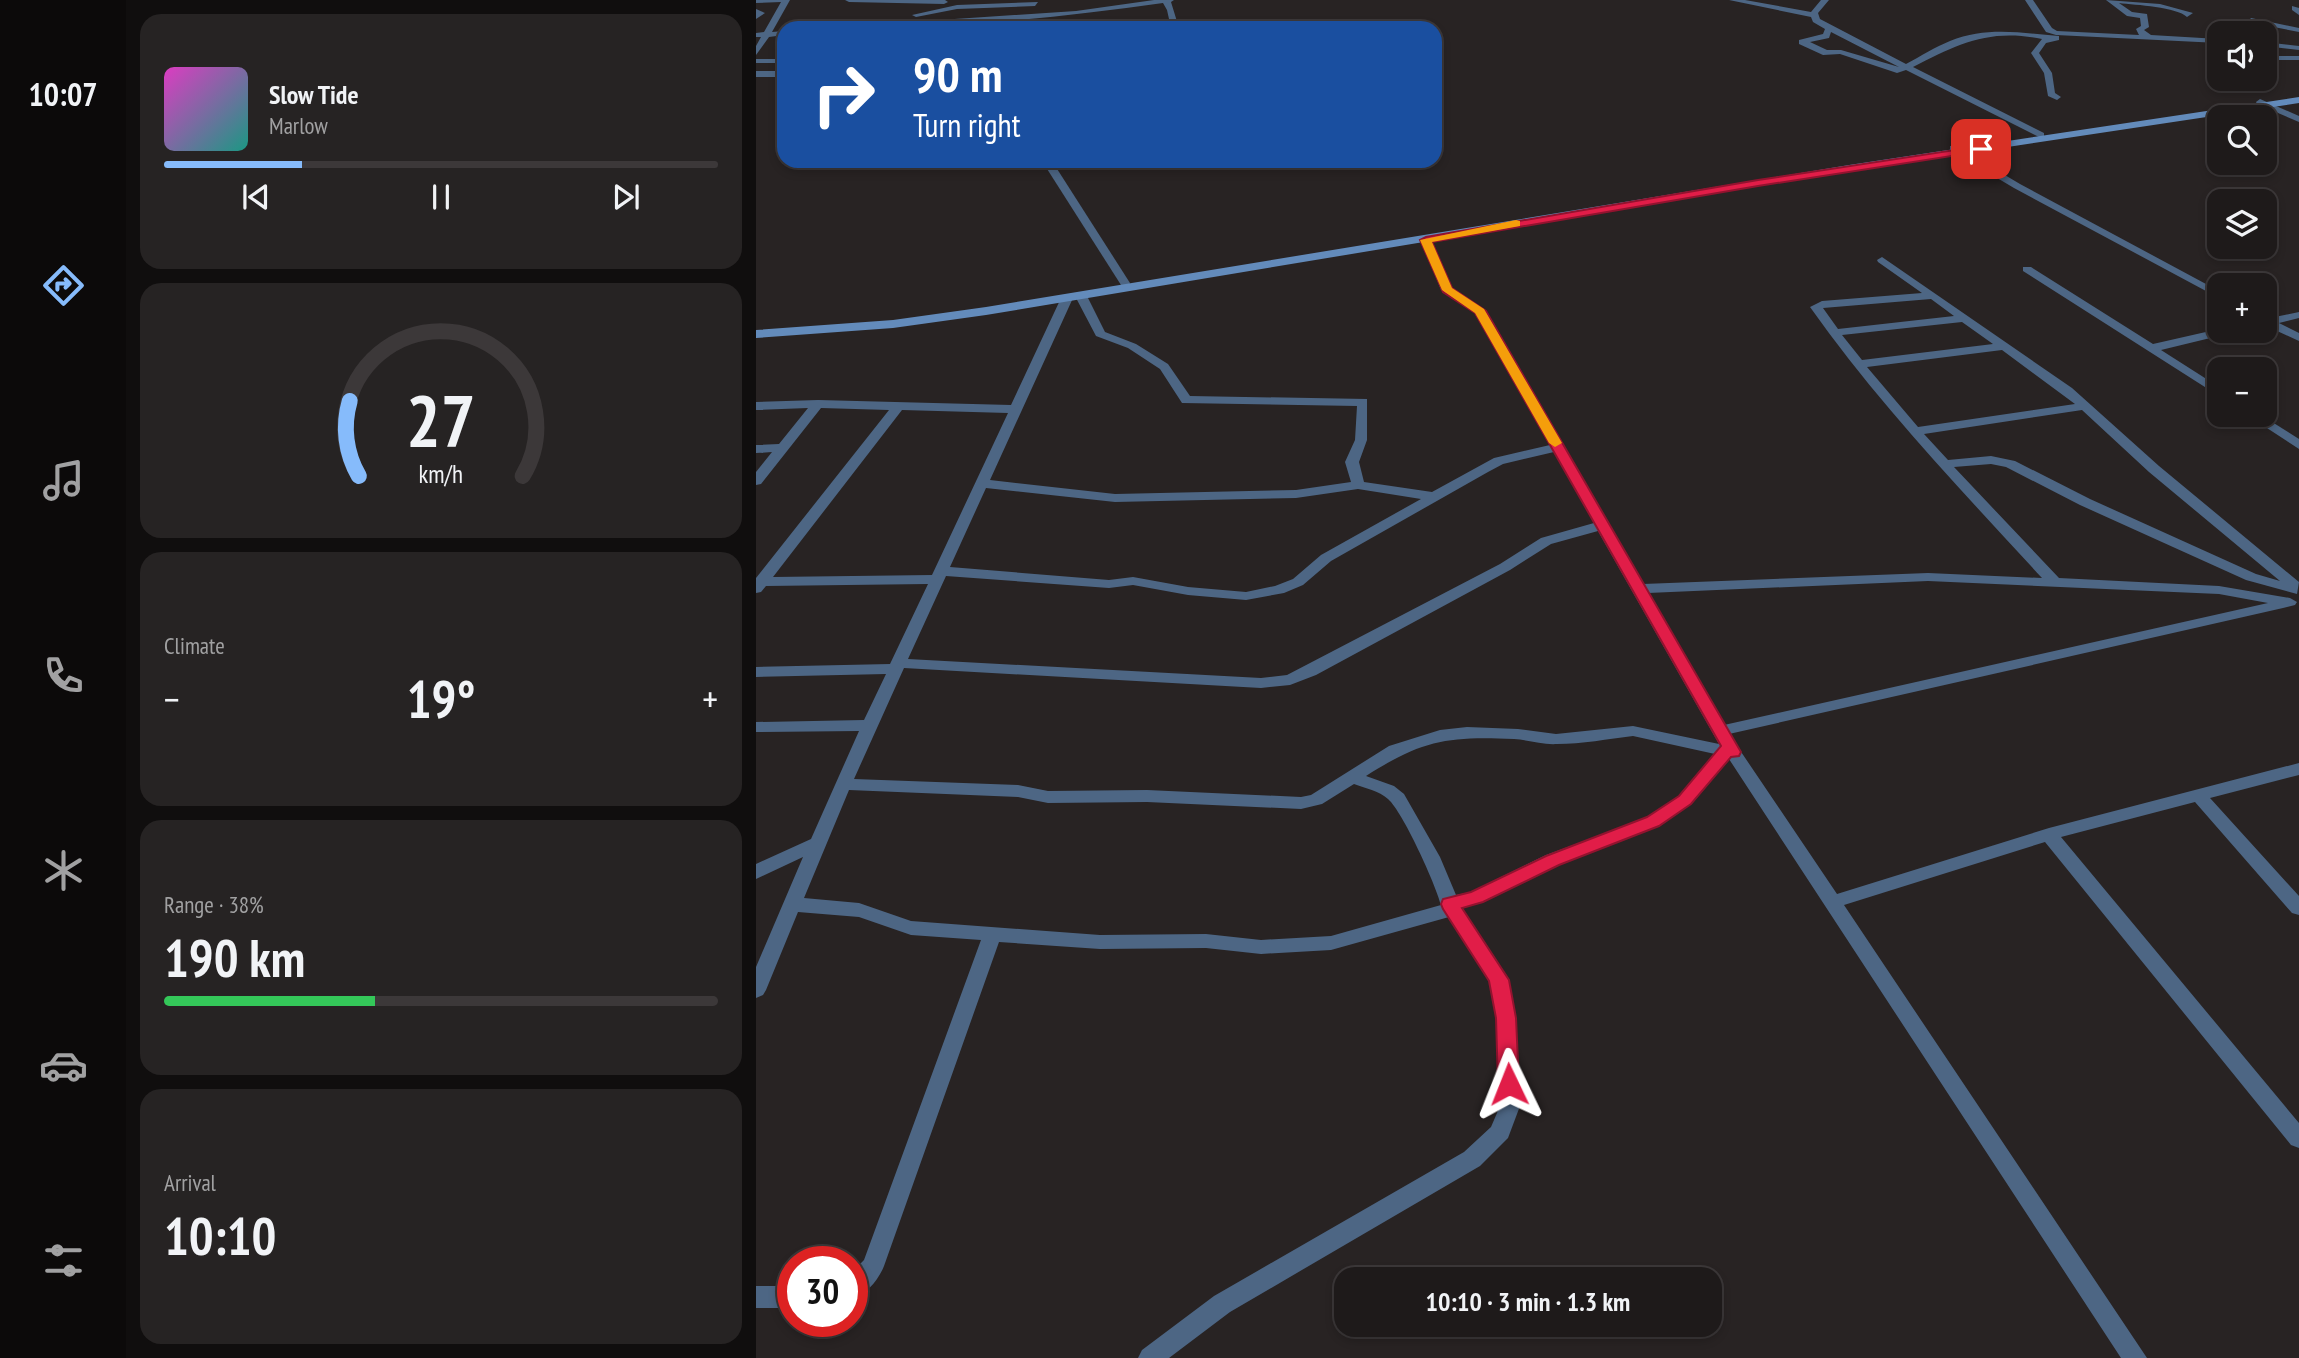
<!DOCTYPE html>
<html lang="en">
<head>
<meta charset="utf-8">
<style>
	:root { --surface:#1e1a1a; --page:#262323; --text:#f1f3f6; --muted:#a1a1a2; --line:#3c3839; --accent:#86bbfb }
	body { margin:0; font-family:"PT Sans Narrow",sans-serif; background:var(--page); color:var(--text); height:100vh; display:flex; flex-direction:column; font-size:26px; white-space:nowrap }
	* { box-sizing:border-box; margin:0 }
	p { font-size:23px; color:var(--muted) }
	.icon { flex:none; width:38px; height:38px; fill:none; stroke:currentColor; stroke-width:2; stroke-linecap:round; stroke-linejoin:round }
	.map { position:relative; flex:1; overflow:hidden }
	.sheet { display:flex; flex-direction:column; gap:14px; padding:14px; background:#100e0e; width:630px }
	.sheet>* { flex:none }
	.banner { position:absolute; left:21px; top:21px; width:665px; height:147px; border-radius:21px; box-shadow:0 4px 10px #0003,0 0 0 2px var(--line); background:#1a4fa0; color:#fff; overflow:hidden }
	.tools { position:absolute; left:1451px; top:21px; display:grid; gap:14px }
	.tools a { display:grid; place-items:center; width:70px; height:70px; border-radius:14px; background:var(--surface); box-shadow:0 4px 10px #0003,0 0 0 2px var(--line); font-size:35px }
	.speed { position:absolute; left:21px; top:1246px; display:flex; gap:14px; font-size:35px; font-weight:700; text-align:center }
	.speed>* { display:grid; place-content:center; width:91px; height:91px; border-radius:50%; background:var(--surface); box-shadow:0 4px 10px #0003,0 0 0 2px var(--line); line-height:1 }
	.speed .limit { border:10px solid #d22; background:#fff; color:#111 }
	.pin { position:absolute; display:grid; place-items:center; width:60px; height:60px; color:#fff; margin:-30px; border-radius:14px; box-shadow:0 4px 10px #0006 }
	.me { position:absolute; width:77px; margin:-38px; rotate:358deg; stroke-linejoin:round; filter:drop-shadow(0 0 5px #0008) }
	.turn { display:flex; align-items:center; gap:24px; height:147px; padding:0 21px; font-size:32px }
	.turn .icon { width:91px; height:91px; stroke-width:2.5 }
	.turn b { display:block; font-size:49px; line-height:60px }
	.big { font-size:52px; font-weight:700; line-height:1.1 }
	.sheet .tile { flex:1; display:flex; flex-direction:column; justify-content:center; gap:10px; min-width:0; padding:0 24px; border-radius:21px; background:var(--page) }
	.sheet .dial { align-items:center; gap:0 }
	.dial svg { height:182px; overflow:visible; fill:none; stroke:var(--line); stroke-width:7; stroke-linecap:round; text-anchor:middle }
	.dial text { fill:var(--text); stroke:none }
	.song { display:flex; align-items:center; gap:21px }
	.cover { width:84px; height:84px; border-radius:10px; background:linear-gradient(135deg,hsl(310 70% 55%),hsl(170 70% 35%)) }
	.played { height:7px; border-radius:4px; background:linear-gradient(90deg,var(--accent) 25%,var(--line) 25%) }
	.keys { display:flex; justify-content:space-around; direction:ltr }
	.heat { display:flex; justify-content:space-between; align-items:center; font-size:38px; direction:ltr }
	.charge { height:10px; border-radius:5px; background:linear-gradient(90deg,#34c759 38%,var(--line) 0) }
	.trip { position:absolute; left:578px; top:1267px; width:388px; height:70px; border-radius:21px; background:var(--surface); box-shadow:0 4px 10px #0003,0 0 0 2px var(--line); font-weight:700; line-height:70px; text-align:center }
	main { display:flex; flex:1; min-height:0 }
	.dock { display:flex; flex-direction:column; width:126px; justify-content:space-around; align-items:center; background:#0c0a0a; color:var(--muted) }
	.dock .icon { width:49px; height:49px }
	.dock .selected { color:var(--accent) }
	.dock b { font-size:32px; color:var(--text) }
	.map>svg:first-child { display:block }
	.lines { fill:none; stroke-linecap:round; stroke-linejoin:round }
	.street { fill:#4d6684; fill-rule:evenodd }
	.secondary { fill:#638bbb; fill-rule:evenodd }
	.route { fill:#e11d48; stroke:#92132f; stroke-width:2 }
	.slow { fill:#f59e0b }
</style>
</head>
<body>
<main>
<nav class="dock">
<b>10:07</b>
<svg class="icon selected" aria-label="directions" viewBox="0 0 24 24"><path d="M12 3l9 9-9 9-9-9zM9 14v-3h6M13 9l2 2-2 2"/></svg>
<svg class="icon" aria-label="music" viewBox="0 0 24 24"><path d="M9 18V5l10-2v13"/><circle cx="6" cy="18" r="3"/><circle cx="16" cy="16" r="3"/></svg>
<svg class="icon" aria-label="phone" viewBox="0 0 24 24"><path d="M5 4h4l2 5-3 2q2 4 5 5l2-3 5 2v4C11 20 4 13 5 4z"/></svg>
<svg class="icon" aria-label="climate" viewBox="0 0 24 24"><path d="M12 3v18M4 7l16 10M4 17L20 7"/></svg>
<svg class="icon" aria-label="car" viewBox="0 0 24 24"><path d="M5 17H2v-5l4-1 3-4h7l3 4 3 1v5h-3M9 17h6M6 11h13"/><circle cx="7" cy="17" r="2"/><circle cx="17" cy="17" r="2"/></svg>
<svg class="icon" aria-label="filters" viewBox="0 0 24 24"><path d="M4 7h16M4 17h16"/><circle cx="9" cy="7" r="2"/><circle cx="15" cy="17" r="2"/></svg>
</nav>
<section class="sheet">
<div class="tile">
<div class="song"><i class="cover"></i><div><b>Slow Tide</b><p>Marlow</p></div></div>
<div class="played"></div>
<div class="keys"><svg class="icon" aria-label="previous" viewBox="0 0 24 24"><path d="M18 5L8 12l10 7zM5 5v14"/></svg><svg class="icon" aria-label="pause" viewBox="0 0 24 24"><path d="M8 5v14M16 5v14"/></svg><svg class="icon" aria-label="next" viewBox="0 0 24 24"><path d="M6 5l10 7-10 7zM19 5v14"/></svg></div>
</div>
<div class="tile dial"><svg viewBox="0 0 100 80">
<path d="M14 69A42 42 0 1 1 86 69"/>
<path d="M14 69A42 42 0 0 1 10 36" stroke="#86bbfb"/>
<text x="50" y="56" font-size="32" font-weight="700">27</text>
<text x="50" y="72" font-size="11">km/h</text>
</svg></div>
<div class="tile"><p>Climate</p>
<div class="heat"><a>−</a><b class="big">19°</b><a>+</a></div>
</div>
<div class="tile"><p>Range · 38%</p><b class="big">190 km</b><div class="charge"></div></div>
<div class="tile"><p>Arrival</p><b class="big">10:10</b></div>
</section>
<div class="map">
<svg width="1543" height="1358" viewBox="0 0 1543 1358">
	<rect width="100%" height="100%" fill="#282323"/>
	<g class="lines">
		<g class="street">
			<path d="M0 0H34L16 32 28 31V35L13 37 0 55V46L5 37H0V33L8 32 25 2 0 3Z"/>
			<path d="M89 0H189L192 2 188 4 93 2Z"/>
			<path d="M398 0H418L415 2 423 28H415L411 10 407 3C302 18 196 28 90 28L94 26 320 11Z"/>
			<path d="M973 0H989L1055 12 1065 0H1073L1062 13 1064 19 1150 64C1165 56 1179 47 1194 41 1231 26 1265 33 1303 36V40L1290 43 1283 53 1296 73 1299 93 1305 97 1301 100 1292 96 1288 73 1275 53 1286 39C1233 28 1202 44 1157 67L1288 133V137L1285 138 1150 70 1141 73 1084 54 1067 55 1043 44V40L1067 34 1069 29 1057 22 1055 17ZM1075 32 1143 67 1085 50H1071L1054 42 1073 38Z"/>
			<path d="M1269 0H1277L1296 28 1301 31 1383 35 1380 29 1385 26 1384 18 1371 16 1350 0 1404 4 1437 13 1431 17C1421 7 1380 5 1363 3L1376 12 1391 14 1393 27 1388 30 1395 35 1463 39V43L1300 35 1290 32Z"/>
			<path d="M282 2 279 6 201 9 160 17 156 15 201 5Z"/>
			<path d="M1536 6 1543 8V15L1536 10Z"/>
			<path d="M0 9 9 13 0 19Z"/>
			<path d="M1495 18 1543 28V32L1492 22Z"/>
			<path d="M1508 42 1543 46V50L1508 46Z"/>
			<rect x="1508" y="56" width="35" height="4"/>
			<rect x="0" y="59" width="28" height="4"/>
			<rect x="0" y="71" width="28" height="6"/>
			<path d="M1504 99 1543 116V122L1501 104 1500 102Z"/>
			<path d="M1194 146H1200L1264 184 1463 291V298L1258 188 1194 150Z"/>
			<path d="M286 161H296L374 283 373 285H365Z"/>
			<path d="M670 237 675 240 696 288 730 311 887 584 1172 573 1286 578C1205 490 1121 402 1054 307L1066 301 1166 293 1122 262 1121 260 1126 257 1316 388 1403 466 1543 582 1541 594 1490 580 1324 505 1250 467 1235 464 1198 467 1303 578 1463 586 1534 598 1541 602 1539 605 1527 608 973 734 1081 894 1293 828 1543 763V775L1454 798 1543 896V915L1536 913 1439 802 1305 837 1543 1123V1148L1535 1145 1289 842 1088 905 1391 1358H1365L973 759 935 804 903 826 802 865 727 902 706 908 753 980 760 1018 764 1106 752 1138 724 1166 474 1312 413 1358H382L386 1350 458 1296 708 1152 735 1127 744 1106 740 1018 734 981 693 917 575 950 505 954 450 948 344 949 243 942 128 1266C123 1279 110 1295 96 1300V1272L108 1260 225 940 155 935 103 917 42 912 10 990 7 995 0 998V967L47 857 0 879V864L55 839 103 731 0 732V722L108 720 130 674 0 677V667L134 664 172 584 10 586 5 592 0 593V578L133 410 65 408 5 484 0 485V472L16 452 0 453V445L23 444 52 408 0 410V402L62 400 255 405 305 298 311 295 317 298 234 480 359 494 540 490 595 482 589 462 599 440 601 406 426 403 404 369 372 348 340 336 319 296 325 293 331 296 349 332 380 344 412 364 434 396 611 399V440L603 462 608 482 676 492 738 458 794 445 720 313 685 290 665 240ZM1175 299 1198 316 1082 329 1067 308ZM1206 322 1237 344 1106 360 1086 335ZM1246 350 1319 404 1162 427 1111 367ZM146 410 252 413 176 575 17 577ZM1326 410 1393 472 1524 581 1500 574 1334 499 1259 461 1235 456 1192 460 1168 434ZM798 452 838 523 785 538 744 564 531 675 505 678 152 659 190 576 353 588 377 585 432 595 490 600 528 593 547 585 575 561 732 472 747 464ZM230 488 359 502 540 498 602 489 665 499 565 555 537 579 519 586 490 592 432 587 377 577 353 580 194 567ZM842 531 963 744 877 726 800 734 762 729 711 727 684 730 633 746 555 795 545 797 391 790 292 791 262 785 98 779 148 668 505 688 534 685 560 675 754 570 795 544ZM1172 581 1463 594 1512 603 968 725 892 593ZM877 736 959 754 923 796 891 818 790 855 715 892 700 895 684 857 648 794 638 786 610 776C666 740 692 736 758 739 773 740 787 745 801 744 826 744 852 739 877 736ZM598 784C609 788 623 791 632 799 647 812 680 885 685 905L575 936 505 940 450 934 344 935 155 921 103 903 48 898 93 790 262 797 292 803 391 802 545 809 566 804Z"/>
			<path d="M1267 267H1275L1397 344 1463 329 1477 331 1475 333 1405 350 1463 387V396L1267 271Z"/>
			<path d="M1543 312V318L1523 323 1543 333V341L1508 325V316L1514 318Z"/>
			<path d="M1491 415H1505L1543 439V449Z"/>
			<rect x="0" y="1286" width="37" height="22"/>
		</g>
		<path class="secondary" d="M1543 97V103L1093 171 230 315 137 328 0 338V330L137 320 230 307 1093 165Z"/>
	</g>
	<path class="route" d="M1225 146 1228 147V151L1002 186 676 242 696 288 730 311 985 752 983 756 975 757 935 804 903 826 803 865 727 902 706 908 753 980 760 1018 763 1084 760 1090 753 1093 745 1090 742 1084 740 1018 733 981 687 909 685 904 687 899 715 892 790 856 891 817 923 796 965 746 719 313 687 292 664 240 670 237 1002 180Z"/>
	<path class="slow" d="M760 220 764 221V226L676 242 696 288 728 309 806 443 799 447 793 443 719 313 686 290 664 240Z"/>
</svg>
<div class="tools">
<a><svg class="icon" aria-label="sound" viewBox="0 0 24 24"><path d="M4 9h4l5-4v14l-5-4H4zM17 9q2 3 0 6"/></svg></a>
<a><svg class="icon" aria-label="search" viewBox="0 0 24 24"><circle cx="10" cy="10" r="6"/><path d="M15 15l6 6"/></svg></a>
<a><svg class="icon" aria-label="layers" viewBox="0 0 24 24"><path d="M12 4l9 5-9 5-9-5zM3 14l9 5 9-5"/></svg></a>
<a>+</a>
<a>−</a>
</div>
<div class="speed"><div class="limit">30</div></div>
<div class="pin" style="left:1225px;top:149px;background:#d93025"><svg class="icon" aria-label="arrive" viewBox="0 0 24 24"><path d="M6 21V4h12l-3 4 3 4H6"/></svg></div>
<svg class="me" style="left:753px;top:1084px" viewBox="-20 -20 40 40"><path d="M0-17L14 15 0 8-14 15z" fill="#e11d48" stroke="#fff" stroke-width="4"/></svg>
<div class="trip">10:10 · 3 min · 1.3 km</div>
<div class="banner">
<div class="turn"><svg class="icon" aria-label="right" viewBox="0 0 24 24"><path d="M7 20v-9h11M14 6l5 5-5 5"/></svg><div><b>90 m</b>Turn right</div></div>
</div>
</div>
</main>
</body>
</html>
